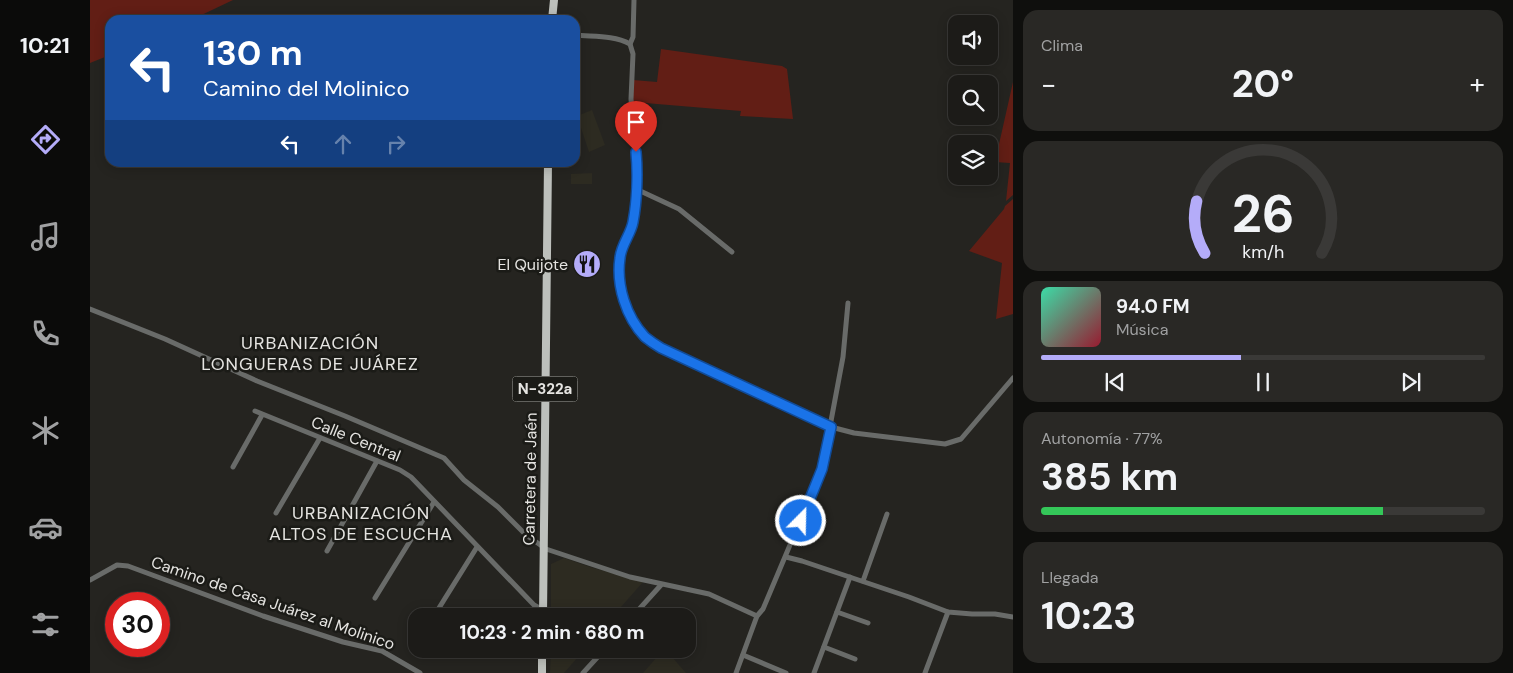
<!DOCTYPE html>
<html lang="es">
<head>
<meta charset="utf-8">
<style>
	:root { --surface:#1c1b18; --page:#292825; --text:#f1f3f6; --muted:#a0a1a2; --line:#3a3937; --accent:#b4acf9 }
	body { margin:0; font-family:"DM Sans",sans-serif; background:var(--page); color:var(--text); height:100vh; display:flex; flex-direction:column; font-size:19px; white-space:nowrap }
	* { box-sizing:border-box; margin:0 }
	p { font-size:16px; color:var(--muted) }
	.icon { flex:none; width:28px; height:28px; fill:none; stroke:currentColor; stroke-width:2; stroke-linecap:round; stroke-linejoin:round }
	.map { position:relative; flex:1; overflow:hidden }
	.drawer { display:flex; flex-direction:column; gap:10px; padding:10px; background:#0f0f0d; width:500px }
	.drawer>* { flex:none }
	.top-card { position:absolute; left:15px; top:15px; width:475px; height:152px; border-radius:15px; box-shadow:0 2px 12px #0003,0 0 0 1px var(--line); background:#1a4fa0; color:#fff; overflow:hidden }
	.fabs { position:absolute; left:858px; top:15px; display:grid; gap:10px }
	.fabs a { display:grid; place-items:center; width:50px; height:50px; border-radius:10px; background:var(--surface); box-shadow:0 2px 12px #0003,0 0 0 1px var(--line); font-size:25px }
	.speed { position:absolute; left:15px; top:592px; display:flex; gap:10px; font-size:25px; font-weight:700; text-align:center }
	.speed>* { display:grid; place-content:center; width:65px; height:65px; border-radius:50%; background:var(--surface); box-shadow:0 2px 12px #0003,0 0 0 1px var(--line); line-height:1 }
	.speed .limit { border:8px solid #d22; background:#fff; color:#111 }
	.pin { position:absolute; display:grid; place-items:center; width:42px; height:42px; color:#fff; margin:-51px -21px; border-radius:50% 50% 50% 0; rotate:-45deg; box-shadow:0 0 5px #0007 }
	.pin .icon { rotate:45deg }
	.me { position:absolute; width:55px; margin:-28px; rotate:23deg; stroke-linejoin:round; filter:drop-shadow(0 0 4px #0008) }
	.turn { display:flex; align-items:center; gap:18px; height:105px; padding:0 15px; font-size:22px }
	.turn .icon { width:65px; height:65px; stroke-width:2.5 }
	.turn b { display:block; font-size:35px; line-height:42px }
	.lanes { display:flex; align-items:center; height:48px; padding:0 15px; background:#0003; justify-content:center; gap:25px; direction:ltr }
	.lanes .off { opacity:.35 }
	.big { font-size:38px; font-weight:700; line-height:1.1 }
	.drawer .widget { flex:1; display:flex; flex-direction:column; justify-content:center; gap:8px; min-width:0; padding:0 18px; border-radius:15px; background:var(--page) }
	.drawer .dial { align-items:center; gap:0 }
	.dial svg { height:130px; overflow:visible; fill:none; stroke:var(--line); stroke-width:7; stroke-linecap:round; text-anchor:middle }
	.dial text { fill:var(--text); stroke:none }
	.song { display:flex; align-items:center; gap:15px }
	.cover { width:60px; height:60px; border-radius:8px; background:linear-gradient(135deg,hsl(160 70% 55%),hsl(350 70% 35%)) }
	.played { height:5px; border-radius:2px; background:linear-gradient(90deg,var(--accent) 45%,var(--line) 45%) }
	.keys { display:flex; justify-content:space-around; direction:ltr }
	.heat { display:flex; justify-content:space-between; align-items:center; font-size:28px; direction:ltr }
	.charge { height:8px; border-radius:4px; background:linear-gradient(90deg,#34c759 77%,var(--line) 0) }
	.trip { position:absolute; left:318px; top:608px; width:288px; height:50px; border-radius:15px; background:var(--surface); box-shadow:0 2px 12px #0003,0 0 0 1px var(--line); font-weight:700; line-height:50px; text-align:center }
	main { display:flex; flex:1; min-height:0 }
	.dock { display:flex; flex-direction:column; width:90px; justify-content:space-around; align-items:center; background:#0b0b0a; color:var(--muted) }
	.dock .icon { width:35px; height:35px }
	.dock .current { color:var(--accent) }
	.dock b { font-size:22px; color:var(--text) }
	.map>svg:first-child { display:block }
	.built { fill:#2d2b21 }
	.green { fill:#621e15 }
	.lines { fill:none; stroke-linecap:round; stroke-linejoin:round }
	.minor { stroke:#696b69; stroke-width:5 }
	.trunk { stroke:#bdc0bc; stroke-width:8 }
	.route-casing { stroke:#114b97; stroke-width:12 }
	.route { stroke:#1a73e8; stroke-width:9 }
	.labels { text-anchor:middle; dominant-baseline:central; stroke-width:5; stroke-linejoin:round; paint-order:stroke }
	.shield { fill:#1b1b17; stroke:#a8a8a4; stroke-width:1 }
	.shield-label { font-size:15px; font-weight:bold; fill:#e5e4e1 }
	.poi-label { font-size:16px; fill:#e5e4e1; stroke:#1b1b17; text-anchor:end }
	.street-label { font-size:16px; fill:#e5e4e1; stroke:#1b1b17 }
	.neighbourhood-label { font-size:18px; letter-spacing:1px; fill:#e5e4e1; stroke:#1b1b17 }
</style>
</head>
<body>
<main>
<nav class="dock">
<b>10:21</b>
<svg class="icon current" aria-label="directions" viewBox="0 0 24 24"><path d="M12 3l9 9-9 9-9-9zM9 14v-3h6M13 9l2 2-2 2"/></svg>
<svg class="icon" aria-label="music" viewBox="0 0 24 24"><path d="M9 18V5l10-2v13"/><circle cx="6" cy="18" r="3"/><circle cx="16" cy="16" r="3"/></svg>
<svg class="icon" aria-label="phone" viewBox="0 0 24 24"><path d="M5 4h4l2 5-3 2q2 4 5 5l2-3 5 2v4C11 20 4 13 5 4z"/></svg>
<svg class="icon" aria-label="climate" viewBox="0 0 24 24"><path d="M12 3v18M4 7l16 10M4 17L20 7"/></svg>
<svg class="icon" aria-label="car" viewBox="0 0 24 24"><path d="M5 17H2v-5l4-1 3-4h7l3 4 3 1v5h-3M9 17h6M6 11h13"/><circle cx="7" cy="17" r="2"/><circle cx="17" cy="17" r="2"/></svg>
<svg class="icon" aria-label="filters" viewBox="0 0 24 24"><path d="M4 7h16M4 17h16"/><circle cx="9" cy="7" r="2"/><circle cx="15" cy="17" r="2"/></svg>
</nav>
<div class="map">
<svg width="923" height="673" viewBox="0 0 923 673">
	<rect width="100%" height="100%" fill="#252420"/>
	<g class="built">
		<path d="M502 110 515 145 499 152 487 116Z"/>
		<path d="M502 173V184H481V174Z"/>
		<path d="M474 558 500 567 553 582 523 616H461V564Z"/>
		<path d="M461 649H495L474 673H460Z"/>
		<path d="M575 649 596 673H553L574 649Z"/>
	</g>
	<g class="green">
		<path d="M0 0H143L101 20H20V55L0 63Z"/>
		<path d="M571 49 692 66 697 69 703 119 650 116 651 111 543 102V80L567 82Z"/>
		<path d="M923 82V195L916 201 920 163 905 162Z"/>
		<path d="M923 199V314L906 319 912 263 879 251 914 209 915 206Z"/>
	</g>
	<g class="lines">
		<g class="minor">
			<path d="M485 35C503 37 523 35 540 44L543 54 541 99 547 170 543 223 535 239 530 257V278L533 302 544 321 555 337 571 349 741 427 764 433 855 444 871 439 923 378"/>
			<path d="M540 44 543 37 544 0"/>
			<path d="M546 189 589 209 642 252"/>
			<path d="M0 309 75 339 167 381 255 416 354 458 374 480 408 507 435 534 456 549 540 577 619 594 667 616"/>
			<path d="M165 411 310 470 321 477 444 605 453 610"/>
			<path d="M143 467 172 415"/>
			<path d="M186 513 230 438"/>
			<path d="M237 551 287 461"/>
			<path d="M696 557 712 561 819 597 858 612 882 614H905L923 617"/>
			<path d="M0 580 27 565 38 566 173 616 253 642 292 651 330 673"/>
			<path d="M773 581 797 514"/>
			<path d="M285 598 344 502"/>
			<path d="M747 612 778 623"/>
			<path d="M344 616 387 547"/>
			<path d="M543 616 571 585"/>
			<path d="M734 647 765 659"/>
			<path d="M653 655 696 673"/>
			<path d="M493 673 515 649"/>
			<path d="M646 673 667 616 673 609 732 469 753 357 758 303"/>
			<path d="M724 673 760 577"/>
			<path d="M835 673 858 612"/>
		</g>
		<g class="trunk">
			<path d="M462 20 464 0"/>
			<path d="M453 616 458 162"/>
			<path d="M452 673V649"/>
		</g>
	</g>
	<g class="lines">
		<g class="route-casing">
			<path id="route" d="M546 152C548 173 547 201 543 222 541 234 531 245 530 258 526 285 536 317 555 337 560 341 566 345 571 348L741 427 732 469 711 521"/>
		</g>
		<use href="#route" class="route"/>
	</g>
	<defs>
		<g id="restaurant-disc" transform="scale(1.4375)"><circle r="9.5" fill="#b4acf9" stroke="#1b1b17"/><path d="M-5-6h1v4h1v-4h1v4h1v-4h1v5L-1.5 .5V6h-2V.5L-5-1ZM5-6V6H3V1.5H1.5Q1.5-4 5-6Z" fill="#111"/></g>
	</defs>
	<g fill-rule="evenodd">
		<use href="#restaurant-disc" x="497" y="264"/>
	</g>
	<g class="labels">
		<rect class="shield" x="422.5" y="376.5" width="65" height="25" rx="4"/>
		<g class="shield-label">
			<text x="455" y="389">N-322a</text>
		</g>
		<g class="poi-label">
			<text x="478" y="264">El Quijote</text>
		</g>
		<g class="street-label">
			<text transform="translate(266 439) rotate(22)">Calle Central</text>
			<text transform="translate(440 479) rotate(-89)">Carretera de Jaén</text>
			<text transform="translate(183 603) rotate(19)">Camino de Casa Juárez al Molinico</text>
		</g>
		<g class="neighbourhood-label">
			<text x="220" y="343">URBANIZACIÓN<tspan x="220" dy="21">LONGUERAS DE JUÁREZ</tspan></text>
			<text x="271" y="513">URBANIZACIÓN<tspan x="271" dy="21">ALTOS DE ESCUCHA</tspan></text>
		</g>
	</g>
</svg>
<div class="fabs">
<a><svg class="icon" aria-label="sound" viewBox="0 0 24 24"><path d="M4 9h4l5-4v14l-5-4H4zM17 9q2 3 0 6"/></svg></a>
<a><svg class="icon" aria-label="search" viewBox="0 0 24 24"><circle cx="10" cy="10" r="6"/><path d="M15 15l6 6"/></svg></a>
<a><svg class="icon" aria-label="layers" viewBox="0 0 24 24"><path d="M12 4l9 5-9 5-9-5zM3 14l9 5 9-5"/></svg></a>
</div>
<div class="speed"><div class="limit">30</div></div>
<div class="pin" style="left:546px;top:152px;background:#d93025"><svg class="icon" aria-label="arrive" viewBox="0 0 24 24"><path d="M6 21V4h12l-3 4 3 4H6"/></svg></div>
<svg class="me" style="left:711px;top:521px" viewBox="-20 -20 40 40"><circle r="17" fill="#1a73e8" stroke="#fff" stroke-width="3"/><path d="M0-11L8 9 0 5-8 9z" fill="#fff"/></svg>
<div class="trip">10:23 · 2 min · 680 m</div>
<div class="top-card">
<div class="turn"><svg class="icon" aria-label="left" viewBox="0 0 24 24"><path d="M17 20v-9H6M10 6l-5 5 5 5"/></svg><div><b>130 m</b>Camino del Molinico</div></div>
<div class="lanes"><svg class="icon" aria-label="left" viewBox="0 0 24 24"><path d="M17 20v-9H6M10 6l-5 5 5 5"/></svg><svg class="icon off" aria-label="ahead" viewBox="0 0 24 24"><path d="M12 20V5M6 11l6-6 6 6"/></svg><svg class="icon off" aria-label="right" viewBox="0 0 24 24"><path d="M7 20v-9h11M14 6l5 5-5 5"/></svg></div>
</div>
</div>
<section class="drawer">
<div class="widget"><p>Clima</p>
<div class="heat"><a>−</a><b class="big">20°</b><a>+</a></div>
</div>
<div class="widget dial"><svg viewBox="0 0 100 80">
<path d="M14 69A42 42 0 1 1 86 69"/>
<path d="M14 69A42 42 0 0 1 9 37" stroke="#b4acf9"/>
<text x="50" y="56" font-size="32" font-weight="700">26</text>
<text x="50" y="72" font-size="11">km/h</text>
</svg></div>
<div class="widget">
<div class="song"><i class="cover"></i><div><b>94.0 FM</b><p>Música</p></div></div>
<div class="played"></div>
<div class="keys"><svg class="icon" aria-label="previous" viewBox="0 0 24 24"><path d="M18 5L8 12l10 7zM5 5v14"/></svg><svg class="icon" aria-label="pause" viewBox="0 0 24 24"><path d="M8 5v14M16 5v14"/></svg><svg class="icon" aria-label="next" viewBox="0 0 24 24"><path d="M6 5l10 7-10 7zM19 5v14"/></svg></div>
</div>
<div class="widget"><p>Autonomía · 77%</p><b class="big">385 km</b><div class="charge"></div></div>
<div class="widget"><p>Llegada</p><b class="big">10:23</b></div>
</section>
</main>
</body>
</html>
